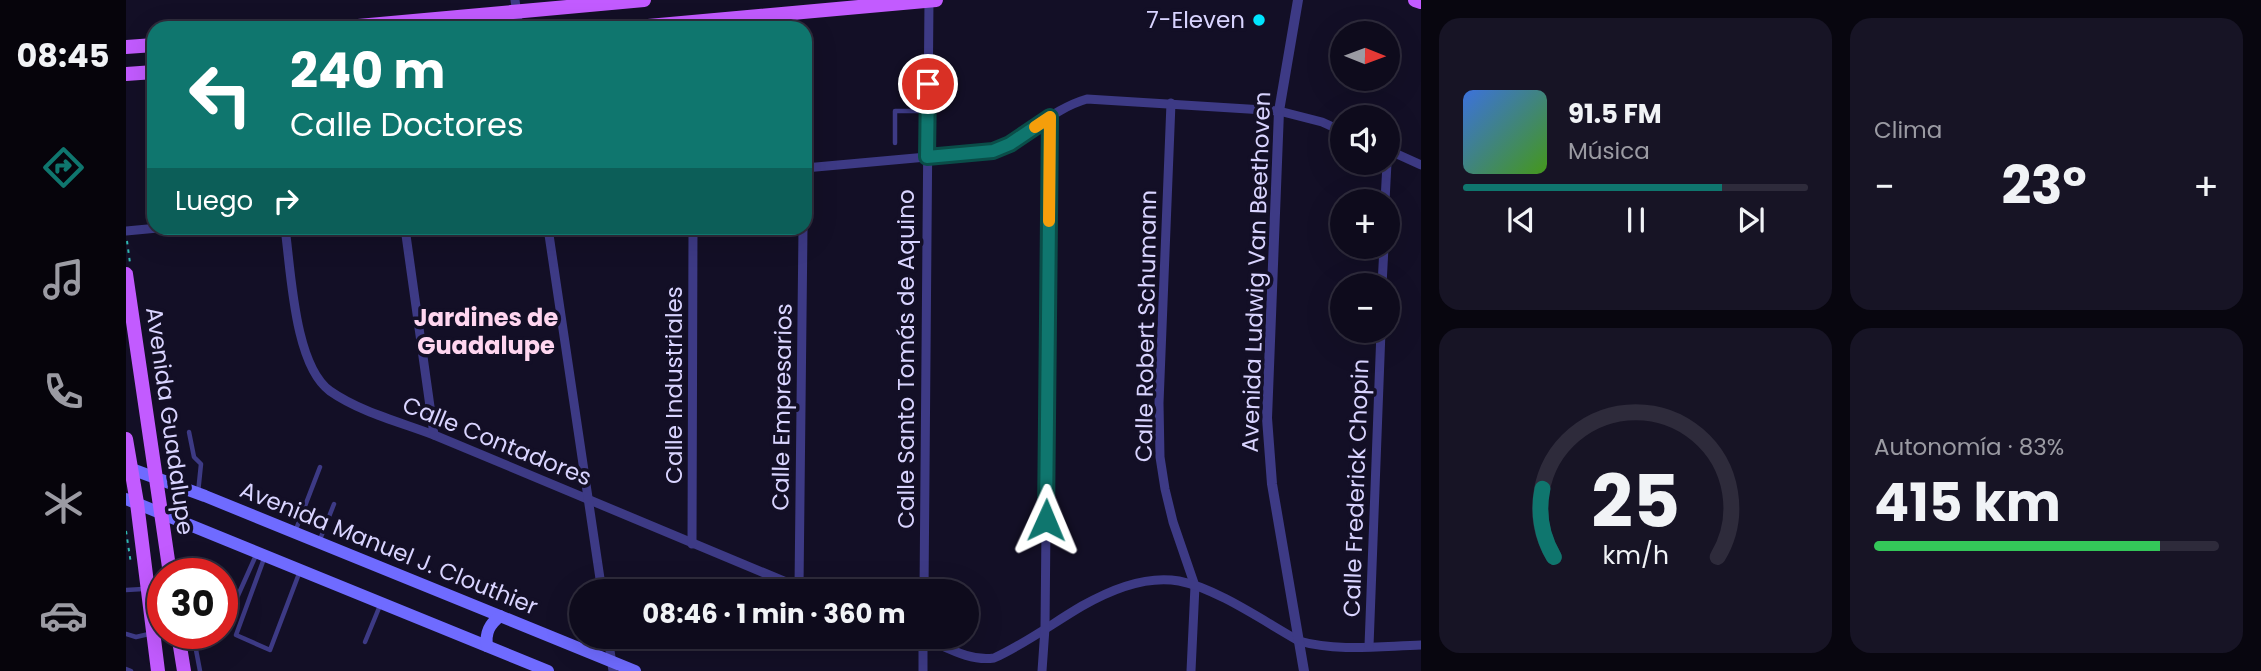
<!DOCTYPE html>
<html lang="es">
<head>
<meta charset="utf-8">
<style>
	:root { --surface:#0e0b1c; --page:#171425; --text:#f1f3f6; --muted:#9b9ba3; --line:#2e2b3b; --accent:#0f766e }
	body { margin:0; font-family:Poppins,sans-serif; background:var(--page); color:var(--text); height:100vh; display:flex; flex-direction:column; font-size:26px; white-space:nowrap }
	* { box-sizing:border-box; margin:0 }
	p { font-size:23px; color:var(--muted) }
	.icon { flex:none; width:38px; height:38px; fill:none; stroke:currentColor; stroke-width:2; stroke-linecap:round; stroke-linejoin:round }
	.map { position:relative; flex:1; overflow:hidden }
	.side { display:flex; flex-direction:column; gap:18px; padding:18px; background:#08060f; width:840px }
	.side>* { flex:none }
	.hud { position:absolute; left:21px; top:21px; width:665px; height:214px; border-radius:21px; box-shadow:0 7px 28px #0002,0 0 0 2px var(--line); background:#0f766e; color:#fff; overflow:hidden }
	.needle { width:46px; rotate:91deg }
	.buttons { position:absolute; left:1204px; top:21px; display:grid; gap:14px }
	.buttons a { display:grid; place-items:center; width:70px; height:70px; border-radius:50%; background:var(--surface); box-shadow:0 7px 28px #0002,0 0 0 2px var(--line); font-size:35px }
	.speed { position:absolute; left:21px; top:558px; display:flex; gap:14px; font-size:35px; font-weight:700; text-align:center }
	.speed>* { display:grid; place-content:center; width:91px; height:91px; border-radius:50%; background:var(--surface); box-shadow:0 7px 28px #0002,0 0 0 2px var(--line); line-height:1 }
	.speed .limit { border:10px solid #d22; background:#fff; color:#111 }
	.pin { position:absolute; display:grid; place-items:center; width:60px; height:60px; color:#fff; margin:-30px; border:4px solid #fff; border-radius:50%; box-shadow:0 2px 7px #0007 }
	.me { position:absolute; width:77px; margin:-38px; rotate:1deg; stroke-linejoin:round; filter:drop-shadow(0 0 5px #0008) }
	.turn { display:flex; align-items:center; gap:24px; height:147px; padding:0 28px; font-size:32px }
	.turn .icon { width:91px; height:91px; stroke-width:2.5 }
	.turn b { display:block; font-size:49px; line-height:60px }
	.then { display:flex; align-items:center; height:66px; padding:0 28px; background:#0003; gap:14px; font-size:26px }
	.big { font-size:52px; font-weight:700; line-height:1.1 }
	.side .card { flex:1; display:flex; flex-direction:column; justify-content:center; gap:10px; min-width:0; padding:0 24px; border-radius:21px; background:var(--page) }
	.side .dial { align-items:center; gap:0 }
	.dial svg { height:182px; overflow:visible; fill:none; stroke:var(--line); stroke-width:7; stroke-linecap:round; text-anchor:middle }
	.dial text { fill:var(--text); stroke:none }
	.song { display:flex; align-items:center; gap:21px }
	.cover { width:84px; height:84px; border-radius:10px; background:linear-gradient(135deg,hsl(220 70% 55%),hsl(100 70% 35%)) }
	.played { height:7px; border-radius:4px; background:linear-gradient(90deg,var(--accent) 75%,var(--line) 75%) }
	.keys { display:flex; justify-content:space-around; direction:ltr }
	.heat { display:flex; justify-content:space-between; align-items:center; font-size:38px; direction:ltr }
	.charge { height:10px; border-radius:5px; background:linear-gradient(90deg,#34c759 83%,var(--line) 0) }
	.side .tiles { flex:1; display:grid; gap:18px; grid-template-columns:repeat(2,1fr) }
	.trip { position:absolute; left:443px; top:579px; width:410px; height:70px; border-radius:35px; background:var(--surface); box-shadow:0 7px 28px #0002,0 0 0 2px var(--line); font-weight:700; line-height:70px; text-align:center }
	main { display:flex; flex:1; min-height:0 }
	.dock { display:flex; flex-direction:column; width:126px; justify-content:space-around; align-items:center; background:#06040b; color:var(--muted) }
	.dock .icon { width:49px; height:49px }
	.dock .active { color:var(--accent) }
	.dock b { font-size:32px; color:var(--text) }
	.map>svg:first-child { display:block }
	.lines { fill:none; stroke-linecap:round; stroke-linejoin:round }
	.path { stroke:#2fb8b0; stroke-width:2; stroke-dasharray:3.5 5; stroke-linecap:butt }
	.service { stroke:#3d3a85; stroke-width:4.5 }
	.minor { stroke:#3d3a85; stroke-width:9 }
	.tertiary { stroke:#3d3a85; stroke-width:10 }
	.secondary { stroke:#6f6bff; stroke-width:12 }
	.primary { stroke:#c25bff; stroke-width:14 }
	.route-casing { stroke:#0a4d48; stroke-width:18 }
	.route { stroke:#0f766e; stroke-width:12 }
	.slow { stroke:#f59e0b; stroke-width:12 }
	.poi-dot { fill:#00e5ff; stroke:#130f26; stroke-width:2.5 }
	.labels { text-anchor:middle; dominant-baseline:central; stroke-width:7; stroke-linejoin:round; paint-order:stroke }
	.poi-label { font-size:23px; fill:#d9d4ff; stroke:#130f26; text-anchor:end }
	.street-label { font-size:23px; fill:#d9d4ff; stroke:#130f26 }
	.neighbourhood-label { font-size:24px; font-weight:bold; fill:#ffd6f0; stroke:#130f26 }
</style>
</head>
<body>
<main>
<nav class="dock">
<b>08:45</b>
<svg class="icon active" aria-label="directions" viewBox="0 0 24 24"><path d="M12 3l9 9-9 9-9-9zM9 14v-3h6M13 9l2 2-2 2"/></svg>
<svg class="icon" aria-label="music" viewBox="0 0 24 24"><path d="M9 18V5l10-2v13"/><circle cx="6" cy="18" r="3"/><circle cx="16" cy="16" r="3"/></svg>
<svg class="icon" aria-label="phone" viewBox="0 0 24 24"><path d="M5 4h4l2 5-3 2q2 4 5 5l2-3 5 2v4C11 20 4 13 5 4z"/></svg>
<svg class="icon" aria-label="climate" viewBox="0 0 24 24"><path d="M12 3v18M4 7l16 10M4 17L20 7"/></svg>
<svg class="icon" aria-label="car" viewBox="0 0 24 24"><path d="M5 17H2v-5l4-1 3-4h7l3 4 3 1v5h-3M9 17h6M6 11h13"/><circle cx="7" cy="17" r="2"/><circle cx="17" cy="17" r="2"/></svg>
</nav>
<div class="map">
<svg width="1295" height="671" viewBox="0 0 1295 671">
	<rect width="100%" height="100%" fill="#130f26"/>
	<g class="lines">
		<g class="path">
			<path d="M1 241 4 263"/>
			<path d="M0 531 5 564"/>
		</g>
		<g class="service">
			<path d="M769 143V111H801"/>
			<path d="M350 230 366 228"/>
			<path d="M63 432 68 457 75 464 72 493"/>
			<path d="M169 532 194 467"/>
			<path d="M193 542 208 504"/>
			<path d="M139 556 110 635 144 650 174 571"/>
			<path d="M0 590 17 589"/>
			<path d="M96 619 101 620 131 553"/>
			<path d="M0 634 10 637 23 634"/>
			<path d="M67 634 74 671"/>
			<path d="M239 642 255 603"/>
			<path d="M0 669 5 671"/>
		</g>
		<g class="minor">
			<path d="M389 0 393 28"/>
			<path d="M1045 103 1033 403 1034 457 1039 489 1047 522 1069 586 1065 671"/>
			<path d="M1262 150 1295 165"/>
			<path d="M679 168 867 151C901 137 926 109 961 99L1153 111 1196 122 1216 131"/>
			<path d="M1259 201 1261 163"/>
			<path d="M159 228C165 270 168 365 204 391 234 412 274 422 308 435L684 592"/>
			<path d="M279 228 308 435"/>
			<path d="M422 228 476 592"/>
			<path d="M0 231 32 228"/>
			<path d="M1256 285 1258 247"/>
			<path d="M566 544 567 228"/>
			<path d="M673 587 677 228"/>
			<path d="M798 592 803 0"/>
			<path d="M482 637 487 671"/>
			<path d="M796 637C819 646 843 662 868 658 899 644 927 623 956 606 984 590 1020 575 1053 581 1090 588 1139 622 1173 641 1211 652 1256 646 1295 645"/>
			<path d="M1243 646 1255 331"/>
			<path d="M797 671V637"/>
			<path d="M916 671 919 628 924 117"/>
		</g>
		<path class="tertiary" d="M1172 0 1153 111 1141 418 1146 484 1178 671"/>
		<g class="secondary">
			<path d="M0 467 79 496 509 671"/>
			<path d="M0 499 422 671"/>
			<path d="M361 646C359 632 364 624 374 616"/>
		</g>
		<g class="primary">
			<path d="M1289 0 1295 2"/>
			<path d="M210 28 518 0"/>
			<path d="M500 28 810 0"/>
			<path d="M0 47 28 45"/>
			<path d="M0 74 28 72"/>
			<path d="M0 274 44 574"/>
			<path d="M0 439 11 503 32 671"/>
			<path d="M52 634 58 671"/>
		</g>
	</g>
	<g class="lines">
		<g class="route-casing">
			<path id="route" d="M802 84 801 157 867 151 884 144 924 117 920 520"/>
		</g>
		<use href="#route" class="route"/>
		<path class="slow" d="M909 127 924 117 923 221"/>
	</g>
	<circle class="poi-dot" cx="1133" cy="20" r="7"/>
	<g class="labels">
		<g class="poi-label">
			<text x="1119" y="20">7-Eleven</text>
		</g>
		<g class="street-label">
			<text transform="translate(1130 272) rotate(-88)">Avenida Ludwig Van Beethoven</text>
			<text transform="translate(1020 326) rotate(-89)">Calle Robert Schumann</text>
			<text transform="translate(780 359) rotate(-90)">Calle Santo Tomás de Aquino</text>
			<text transform="translate(548 385) rotate(-90)">Calle Industriales</text>
			<text transform="translate(656 407) rotate(-89)">Calle Empresarios</text>
			<text transform="translate(44 421) rotate(82)">Avenida Guadalupe</text>
			<text transform="translate(371 441) rotate(22)">Calle Contadores</text>
			<text transform="translate(1230 488) rotate(-88)">Calle Frederick Chopin</text>
			<text transform="translate(263 548) rotate(22)">Avenida Manuel J. Clouthier</text>
		</g>
		<g class="neighbourhood-label">
			<text x="360" y="317">Jardines de<tspan x="360" dy="28">Guadalupe</tspan></text>
		</g>
	</g>
</svg>
<div class="buttons">
<a><svg class="needle" viewBox="-14 -14 28 28"><path d="M0-13l5 13h-10z" fill="#e53935"/><path d="M0 13l5-13h-10z" fill="#9b9ba3"/></svg></a>
<a><svg class="icon" aria-label="sound" viewBox="0 0 24 24"><path d="M4 9h4l5-4v14l-5-4H4zM17 9q2 3 0 6"/></svg></a>
<a>+</a>
<a>−</a>
</div>
<div class="speed"><div class="limit">30</div></div>
<div class="pin" style="left:802px;top:84px;background:#d93025"><svg class="icon" aria-label="arrive" viewBox="0 0 24 24"><path d="M6 21V4h12l-3 4 3 4H6"/></svg></div>
<svg class="me" style="left:920px;top:520px" viewBox="-20 -20 40 40"><path d="M0-17L14 15 0 8-14 15z" fill="#0f766e" stroke="#fff" stroke-width="4"/></svg>
<div class="trip">08:46 · 1 min · 360 m</div>
<div class="hud">
<div class="turn"><svg class="icon" aria-label="left" viewBox="0 0 24 24"><path d="M17 20v-9H6M10 6l-5 5 5 5"/></svg><div><b>240 m</b>Calle Doctores</div></div>
<div class="then">Luego<svg class="icon" aria-label="right" viewBox="0 0 24 24"><path d="M7 20v-9h11M14 6l5 5-5 5"/></svg></div>
</div>
</div>
<section class="side">
<div class="tiles">
<div class="card">
<div class="song"><i class="cover"></i><div><b>91.5 FM</b><p>Música</p></div></div>
<div class="played"></div>
<div class="keys"><svg class="icon" aria-label="previous" viewBox="0 0 24 24"><path d="M18 5L8 12l10 7zM5 5v14"/></svg><svg class="icon" aria-label="pause" viewBox="0 0 24 24"><path d="M8 5v14M16 5v14"/></svg><svg class="icon" aria-label="next" viewBox="0 0 24 24"><path d="M6 5l10 7-10 7zM19 5v14"/></svg></div>
</div>
<div class="card"><p>Clima</p>
<div class="heat"><a>−</a><b class="big">23°</b><a>+</a></div>
</div>
<div class="card dial"><svg viewBox="0 0 100 80">
<path d="M14 69A42 42 0 1 1 86 69"/>
<path d="M14 69A42 42 0 0 1 9 39" stroke="#0f766e"/>
<text x="50" y="56" font-size="32" font-weight="700">25</text>
<text x="50" y="72" font-size="11">km/h</text>
</svg></div>
<div class="card"><p>Autonomía · 83%</p><b class="big">415 km</b><div class="charge"></div></div>
</div>
</section>
</main>
</body>
</html>
